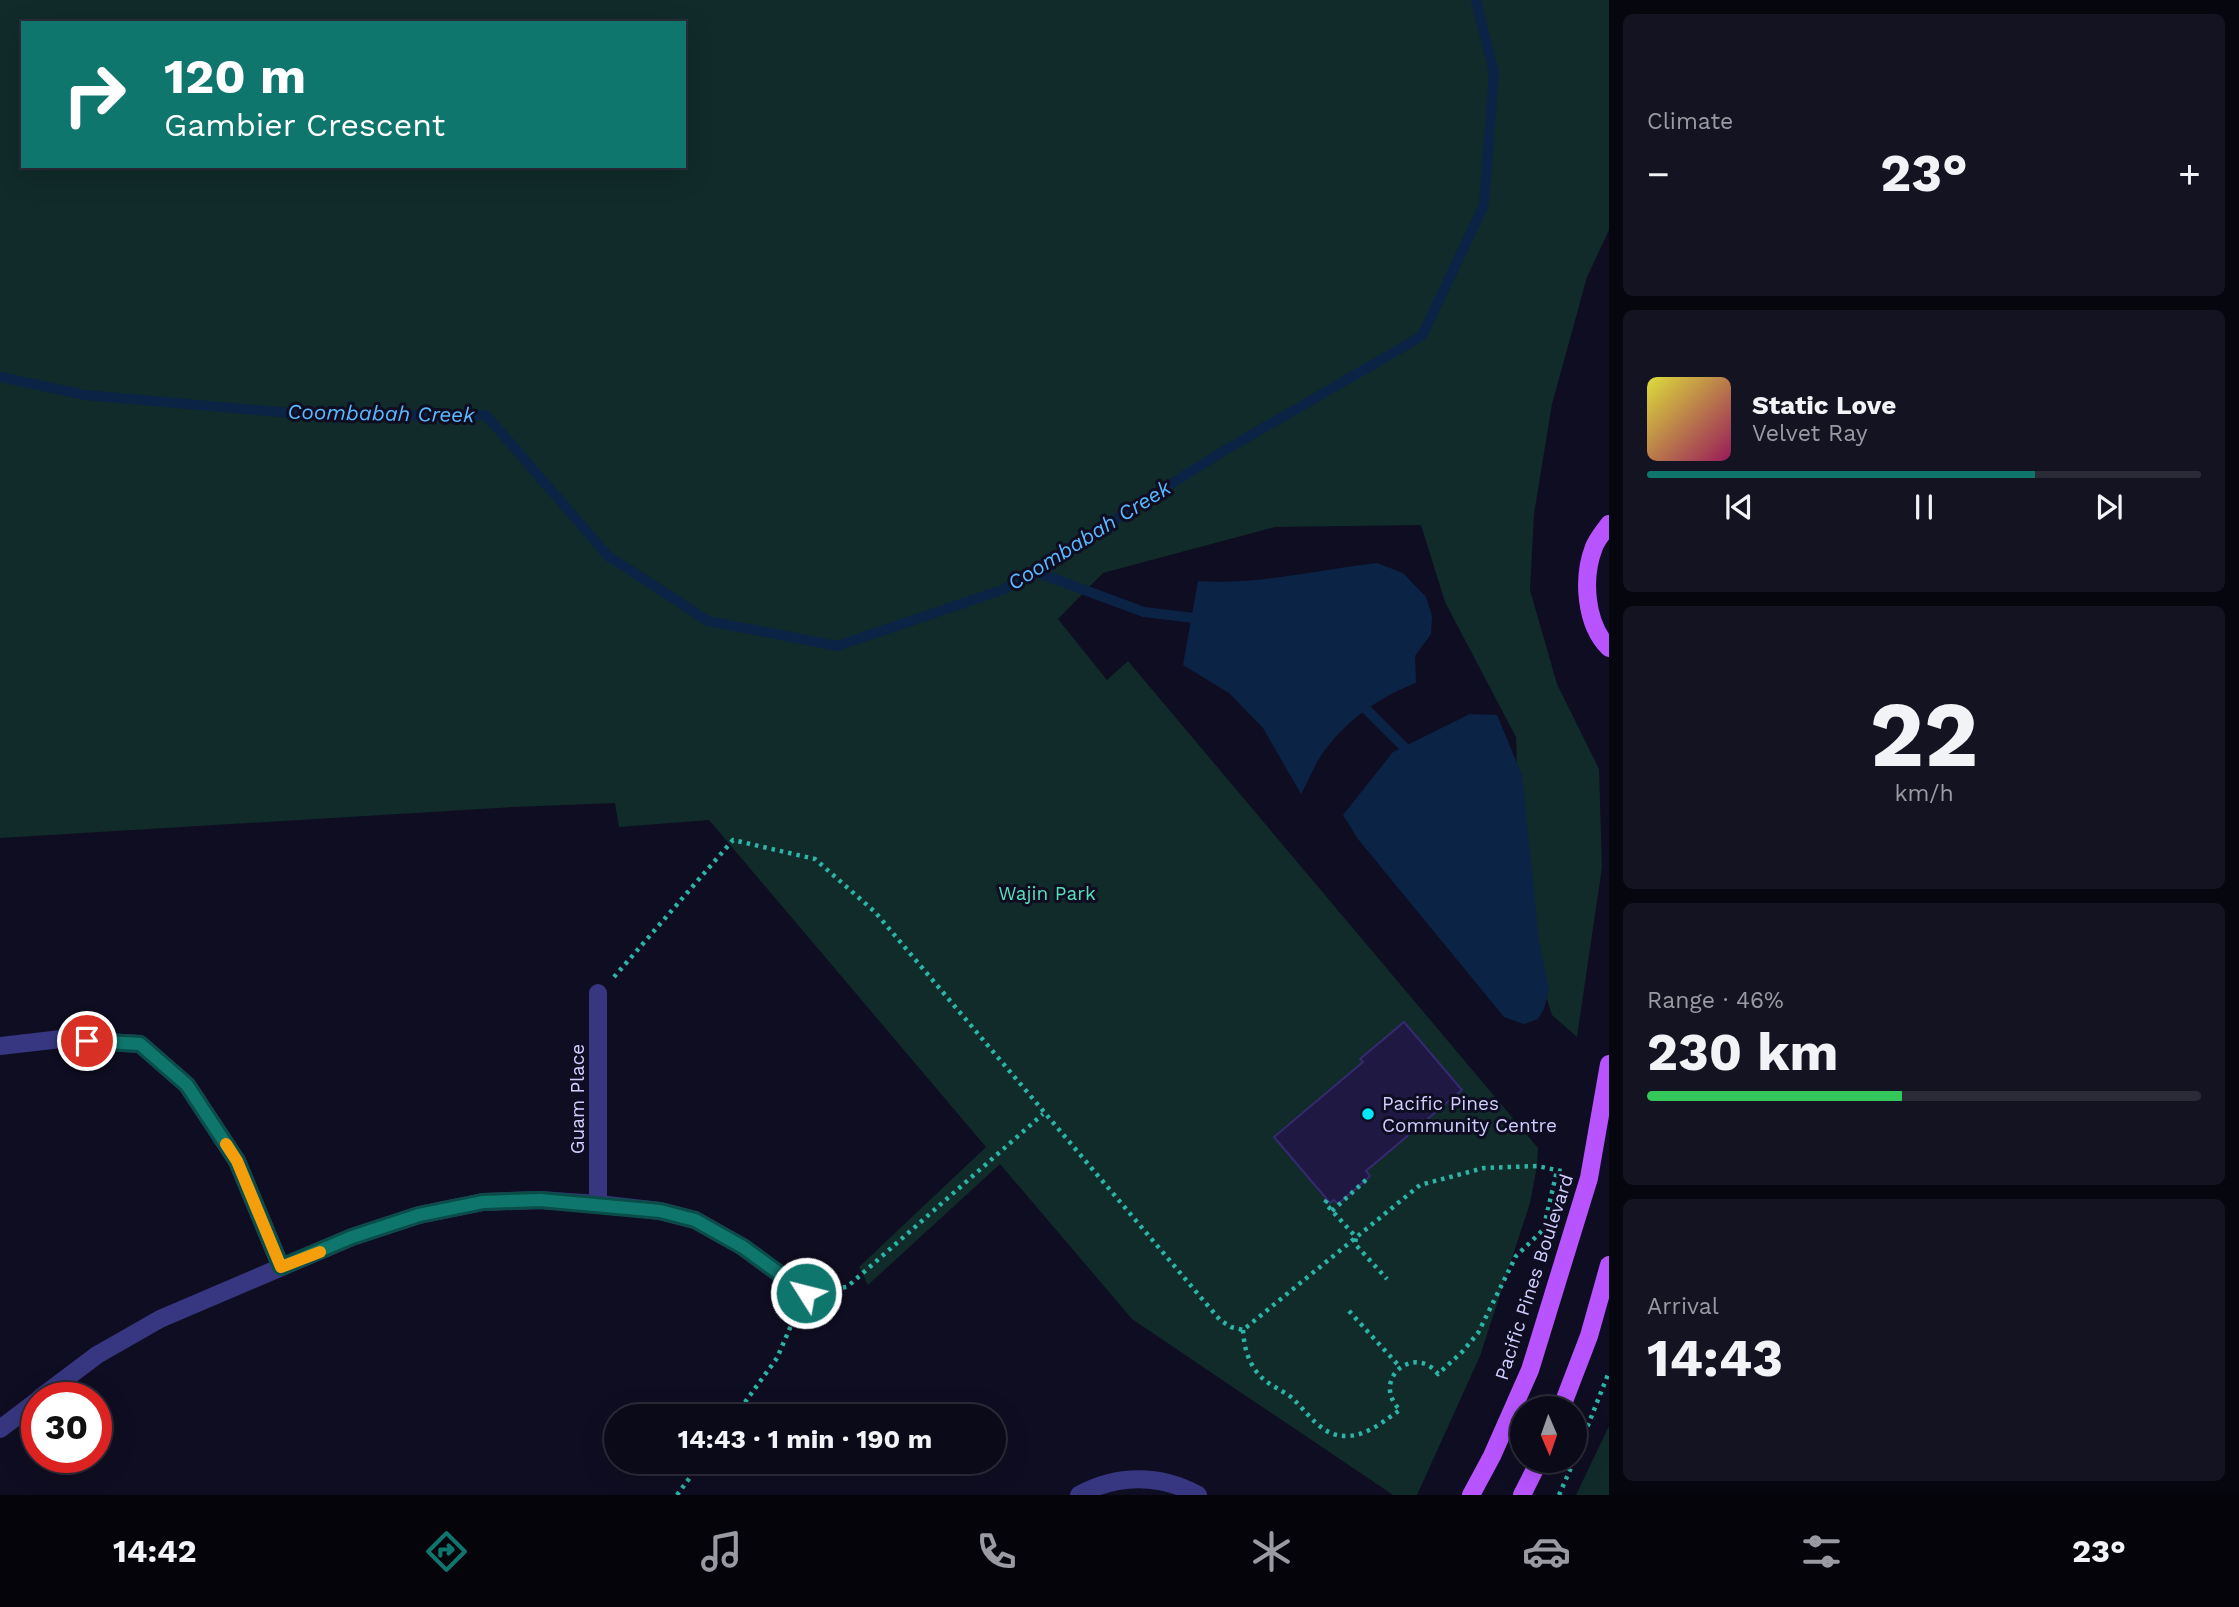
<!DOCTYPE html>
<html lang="en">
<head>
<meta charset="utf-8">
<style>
	:root { --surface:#0b0a19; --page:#141322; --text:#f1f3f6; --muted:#9a9aa2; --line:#2b2b38; --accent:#0f766e }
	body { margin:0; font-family:"Work Sans",sans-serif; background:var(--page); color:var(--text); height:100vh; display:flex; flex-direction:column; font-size:26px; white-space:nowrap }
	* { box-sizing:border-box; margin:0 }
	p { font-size:23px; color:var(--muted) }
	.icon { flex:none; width:38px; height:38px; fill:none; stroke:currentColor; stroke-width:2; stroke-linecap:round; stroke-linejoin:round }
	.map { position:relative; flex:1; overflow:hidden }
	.drawer { display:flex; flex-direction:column; gap:14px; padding:14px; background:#06060e; width:630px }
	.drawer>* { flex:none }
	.top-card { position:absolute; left:21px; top:21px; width:665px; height:147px; border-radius:0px; box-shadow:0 7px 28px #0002,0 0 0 2px var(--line); background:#0f766e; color:#fff; overflow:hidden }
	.needle { width:46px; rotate:178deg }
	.controls { position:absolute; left:1510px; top:1396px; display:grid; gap:14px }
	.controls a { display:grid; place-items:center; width:77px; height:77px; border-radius:50%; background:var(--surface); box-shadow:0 7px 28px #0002,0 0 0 2px var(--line); font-size:35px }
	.speed { position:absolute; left:21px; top:1382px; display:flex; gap:14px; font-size:35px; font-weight:700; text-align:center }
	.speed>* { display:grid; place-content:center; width:91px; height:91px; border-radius:50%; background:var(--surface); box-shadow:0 7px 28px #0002,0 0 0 2px var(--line); line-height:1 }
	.speed .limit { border:10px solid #d22; background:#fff; color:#111 }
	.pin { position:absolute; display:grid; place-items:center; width:60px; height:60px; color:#fff; margin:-30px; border:4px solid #fff; border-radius:50%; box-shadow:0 2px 7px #0007 }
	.me { position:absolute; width:77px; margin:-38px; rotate:306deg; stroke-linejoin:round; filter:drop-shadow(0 0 5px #0008) }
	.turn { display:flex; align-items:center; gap:24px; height:147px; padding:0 28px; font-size:32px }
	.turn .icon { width:91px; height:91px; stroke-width:2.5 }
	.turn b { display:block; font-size:49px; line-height:60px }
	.big { font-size:52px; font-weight:700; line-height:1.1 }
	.drawer .widget { flex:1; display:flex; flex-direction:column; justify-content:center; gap:10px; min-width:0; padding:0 24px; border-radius:10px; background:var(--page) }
	.drawer .dial { align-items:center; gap:0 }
	.dial b { font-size:91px; line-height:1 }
	.song { display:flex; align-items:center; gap:21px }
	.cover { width:84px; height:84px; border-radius:10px; background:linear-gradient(135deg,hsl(60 70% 55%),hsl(330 70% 35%)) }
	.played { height:7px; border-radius:4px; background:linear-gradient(90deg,var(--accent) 70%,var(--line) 70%) }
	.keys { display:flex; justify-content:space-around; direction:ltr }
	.heat { display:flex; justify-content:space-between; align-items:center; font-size:38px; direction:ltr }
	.charge { height:10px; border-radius:5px; background:linear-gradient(90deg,#34c759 46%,var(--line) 0) }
	.trip { position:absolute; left:604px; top:1404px; width:402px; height:70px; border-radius:35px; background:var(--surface); box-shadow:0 7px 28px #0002,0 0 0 2px var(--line); font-weight:700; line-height:70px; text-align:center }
	.dock { display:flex; height:112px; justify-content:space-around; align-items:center; background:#04040a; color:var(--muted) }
	.dock .icon { width:49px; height:49px }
	.dock .on { color:var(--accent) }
	.dock b { font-size:32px; color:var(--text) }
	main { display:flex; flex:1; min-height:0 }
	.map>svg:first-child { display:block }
	.green { fill:#102b29; fill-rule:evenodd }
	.water { fill:#0b2446 }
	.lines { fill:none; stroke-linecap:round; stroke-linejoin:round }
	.stream { stroke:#0b2446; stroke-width:10 }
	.building { fill:#1f1842; stroke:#352a6f; stroke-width:2 }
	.path { stroke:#2bb4a7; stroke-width:4.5; stroke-dasharray:3.5 5; stroke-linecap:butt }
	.minor { stroke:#373781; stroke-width:18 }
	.major { stroke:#b854ff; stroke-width:18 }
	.route-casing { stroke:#0a4d48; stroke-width:18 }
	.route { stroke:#0f766e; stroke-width:12 }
	.slow { stroke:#f59e0b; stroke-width:12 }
	.poi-dot { fill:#00e8f8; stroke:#0f0d21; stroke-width:2.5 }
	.labels { text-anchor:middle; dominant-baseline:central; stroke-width:6; stroke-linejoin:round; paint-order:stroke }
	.park-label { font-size:19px; fill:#57e1b9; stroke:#0f0d21 }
	.street-label { font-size:19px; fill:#d0cdff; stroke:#0f0d21 }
	.poi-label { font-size:19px; fill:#d0cdff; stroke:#0f0d21; text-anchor:start }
	.water-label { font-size:21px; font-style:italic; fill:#5bb9ff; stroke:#0f0d21 }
</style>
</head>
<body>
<main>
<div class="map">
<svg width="1609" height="1495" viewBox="0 0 1609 1495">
	<rect width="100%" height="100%" fill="#0f0d21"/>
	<g class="green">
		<path d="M0 0H1609V230L1587 277 1552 404 1534 514 1530 590 1557 684 1599 769 1602 867 1577 1037 1552 1015 1522 921 1516 737 1445 602 1421 525 1275 527 1103 573 1058 619 1107 680 1128 661 1538 1148 1537 1166 1530 1203 1480 1356 1417 1495H1393L1132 1319 1000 1164 868 1285 859 1267 986 1147 709 820 619 827 615 803 514 807 0 838ZM23 23H684V166H23Z"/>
		<path d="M1609 1426V1495H1576Z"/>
	</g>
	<g class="water">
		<path d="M1377 563 1403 573 1426 597 1432 616 1431 634 1415 656 1416 683C1381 696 1347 720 1325 750 1315 763 1309 780 1301 794L1263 728 1229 693 1183 665 1198 581C1259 585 1317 570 1377 563Z"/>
		<path d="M1470 714 1497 715 1522 775 1539 941 1549 989 1544 1009 1538 1019 1524 1024 1504 1017 1358 839 1343 815 1393 752Z"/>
	</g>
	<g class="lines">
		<g class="stream">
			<path d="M0 377 85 395 325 416 486 415 608 556 708 621 837 646 1005 589 1217 455 1422 336 1484 205 1494 72 1476 0"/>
			<path d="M1033 571 1144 612 1202 619"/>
			<path d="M1359 702 1413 756"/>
		</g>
	</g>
	<path class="building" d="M1404 1022 1462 1090 1366 1171 1370 1176 1367 1179 1338 1204 1334 1200 1330 1203 1274 1137 1363 1062 1360 1059Z"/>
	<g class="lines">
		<g class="path">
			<path d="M614 977 733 840 815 859 875 912 1220 1320 1231 1327 1243 1330 1420 1185 1484 1168 1537 1166 1566 1172"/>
			<path d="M1327 1200 1325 1203 1356 1237 1355 1244 1387 1279"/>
			<path d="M1332 1211 1367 1179"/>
			<path d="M826 1290 847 1287 1043 1114"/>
			<path d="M1349 1311 1400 1367"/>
			<path d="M1243 1330C1244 1345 1247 1359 1256 1371 1265 1384 1279 1388 1291 1397 1308 1412 1321 1437 1347 1436 1367 1436 1385 1420 1400 1410 1370 1380 1414 1343 1438 1374L1462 1352 1478 1333 1516 1256 1543 1230 1557 1171"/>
			<path d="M735 1416 777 1358 796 1314"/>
			<path d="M1575 1458 1609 1372"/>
			<path d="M677 1495 702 1461"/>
			<path d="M1559 1495 1574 1461"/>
		</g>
		<g class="minor">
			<path d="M0 1046 61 1039 140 1044 187 1085 237 1161 281 1267"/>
			<path d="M598 1204V993"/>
			<path d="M40 1398 97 1355 160 1319 352 1237 419 1215 483 1202 540 1200 598 1204 660 1211 695 1220 743 1247 805 1293"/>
			<path d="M0 1429 37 1401"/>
			<path d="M1079 1495C1117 1474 1160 1474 1198 1495"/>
		</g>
		<g class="major">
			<path d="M1609 524C1604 531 1597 539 1594 547 1582 578 1585 624 1609 648"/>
			<path d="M1561 1409 1589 1336 1609 1265"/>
			<path d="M1471 1495 1492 1456 1530 1370 1589 1178 1609 1064"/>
			<path d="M1522 1495 1539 1461"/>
		</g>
	</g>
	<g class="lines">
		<g class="route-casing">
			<path id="route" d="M87 1041 140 1044 187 1085 237 1161 281 1267 352 1237 419 1215 483 1202 540 1200 660 1211 695 1220 743 1247 806 1293"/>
		</g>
		<use href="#route" class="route"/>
		<path class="slow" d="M226 1144 237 1161 281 1267 320 1252"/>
	</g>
	<circle class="poi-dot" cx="1368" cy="1114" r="7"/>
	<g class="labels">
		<g class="park-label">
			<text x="1047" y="893">Wajin Park</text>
		</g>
		<g class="street-label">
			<text transform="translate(577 1099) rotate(-90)">Guam Place</text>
			<text transform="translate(1534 1277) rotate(-72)">Pacific Pines Boulevard</text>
		</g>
		<g class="poi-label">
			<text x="1382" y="1103">Pacific Pines<tspan x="1382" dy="22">Community Centre</tspan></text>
		</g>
		<g class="water-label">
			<text transform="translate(381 413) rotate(1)">Coombabah Creek</text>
			<text transform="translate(1089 535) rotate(-32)">Coombabah Creek</text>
		</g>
	</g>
</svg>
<div class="controls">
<a><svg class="needle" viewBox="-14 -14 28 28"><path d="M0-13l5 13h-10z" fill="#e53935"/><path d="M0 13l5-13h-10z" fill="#9a9aa2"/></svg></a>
</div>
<div class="speed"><div class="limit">30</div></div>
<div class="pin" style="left:87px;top:1041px;background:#d93025"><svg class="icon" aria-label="arrive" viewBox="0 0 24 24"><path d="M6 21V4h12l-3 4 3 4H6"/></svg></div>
<svg class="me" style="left:806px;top:1293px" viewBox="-20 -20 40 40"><circle r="17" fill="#0f766e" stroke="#fff" stroke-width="3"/><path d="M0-11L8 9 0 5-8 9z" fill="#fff"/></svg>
<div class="trip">14:43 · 1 min · 190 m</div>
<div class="top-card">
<div class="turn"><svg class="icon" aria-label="right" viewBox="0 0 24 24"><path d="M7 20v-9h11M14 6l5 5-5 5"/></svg><div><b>120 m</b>Gambier Crescent</div></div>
</div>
</div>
<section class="drawer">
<div class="widget"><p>Climate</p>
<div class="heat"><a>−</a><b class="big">23°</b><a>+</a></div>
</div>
<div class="widget">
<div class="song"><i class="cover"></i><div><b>Static Love</b><p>Velvet Ray</p></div></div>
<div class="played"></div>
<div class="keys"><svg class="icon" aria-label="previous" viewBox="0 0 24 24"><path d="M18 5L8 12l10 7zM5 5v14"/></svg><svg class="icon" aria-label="pause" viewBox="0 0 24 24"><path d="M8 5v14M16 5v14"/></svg><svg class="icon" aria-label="next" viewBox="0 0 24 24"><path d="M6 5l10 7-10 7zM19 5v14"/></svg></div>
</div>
<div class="widget dial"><b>22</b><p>km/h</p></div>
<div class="widget"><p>Range · 46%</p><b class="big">230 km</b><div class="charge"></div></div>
<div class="widget"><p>Arrival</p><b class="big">14:43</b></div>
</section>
</main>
<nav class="dock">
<b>14:42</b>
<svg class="icon on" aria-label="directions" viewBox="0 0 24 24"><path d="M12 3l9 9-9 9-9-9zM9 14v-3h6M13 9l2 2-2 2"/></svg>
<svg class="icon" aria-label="music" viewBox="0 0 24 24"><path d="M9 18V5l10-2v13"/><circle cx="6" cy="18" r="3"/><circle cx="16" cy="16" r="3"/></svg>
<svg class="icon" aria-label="phone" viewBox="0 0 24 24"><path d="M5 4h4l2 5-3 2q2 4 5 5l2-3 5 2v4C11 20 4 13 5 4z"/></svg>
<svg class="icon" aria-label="climate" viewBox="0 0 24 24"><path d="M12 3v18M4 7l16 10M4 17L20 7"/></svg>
<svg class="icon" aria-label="car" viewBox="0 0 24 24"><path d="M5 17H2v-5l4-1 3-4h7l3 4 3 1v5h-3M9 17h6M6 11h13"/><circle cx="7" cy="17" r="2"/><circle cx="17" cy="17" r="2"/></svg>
<svg class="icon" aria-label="filters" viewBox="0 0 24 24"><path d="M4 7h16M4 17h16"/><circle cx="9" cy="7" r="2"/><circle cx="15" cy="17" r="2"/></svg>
<b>23°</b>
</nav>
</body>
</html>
